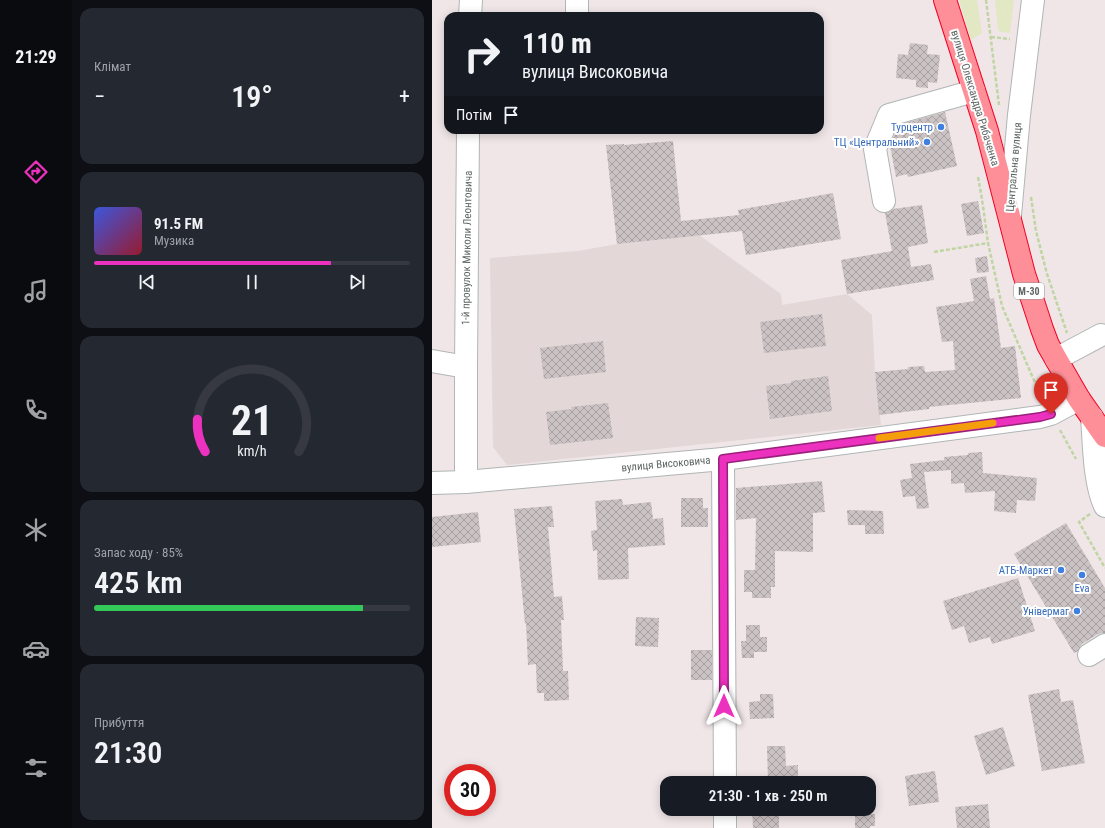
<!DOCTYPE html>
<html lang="uk">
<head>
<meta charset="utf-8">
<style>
	:root { --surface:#171b24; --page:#242831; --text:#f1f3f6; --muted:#9ea1a6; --line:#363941; --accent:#eb31bd }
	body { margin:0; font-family:"Roboto Condensed",sans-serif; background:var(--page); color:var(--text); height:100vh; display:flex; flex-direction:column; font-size:15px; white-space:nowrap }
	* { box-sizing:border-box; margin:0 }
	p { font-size:13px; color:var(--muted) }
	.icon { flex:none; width:22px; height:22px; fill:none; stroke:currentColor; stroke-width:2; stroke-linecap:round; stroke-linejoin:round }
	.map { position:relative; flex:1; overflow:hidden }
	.side { display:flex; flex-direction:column; gap:8px; padding:8px; background:#0d0f14; width:360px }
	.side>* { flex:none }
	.guide { position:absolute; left:12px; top:12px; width:380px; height:122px; border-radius:12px; box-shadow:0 2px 10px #0003; background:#171b24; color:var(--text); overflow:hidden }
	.speed { position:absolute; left:12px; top:764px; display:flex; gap:8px; font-size:20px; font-weight:700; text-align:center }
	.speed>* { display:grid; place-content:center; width:52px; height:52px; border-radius:50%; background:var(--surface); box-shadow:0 2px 10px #0003; line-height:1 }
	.speed .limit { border:6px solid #d22; background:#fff; color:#111 }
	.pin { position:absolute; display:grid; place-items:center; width:34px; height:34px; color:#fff; margin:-41px -17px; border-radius:50% 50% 50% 0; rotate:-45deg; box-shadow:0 0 4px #0007 }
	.pin .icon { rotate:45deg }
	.me { position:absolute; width:44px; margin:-22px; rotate:0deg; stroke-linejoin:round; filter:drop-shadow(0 0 3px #0008) }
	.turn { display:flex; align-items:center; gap:14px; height:84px; padding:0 12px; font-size:18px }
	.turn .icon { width:52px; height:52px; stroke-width:2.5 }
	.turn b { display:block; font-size:28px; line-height:34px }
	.then { display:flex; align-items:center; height:38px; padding:0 12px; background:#0003; gap:8px; font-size:15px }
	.big { font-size:30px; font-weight:600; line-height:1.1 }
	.side .card { flex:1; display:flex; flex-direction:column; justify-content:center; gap:6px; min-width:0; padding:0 14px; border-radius:12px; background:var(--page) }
	.side .dial { align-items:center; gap:0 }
	.dial svg { height:104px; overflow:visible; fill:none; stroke:var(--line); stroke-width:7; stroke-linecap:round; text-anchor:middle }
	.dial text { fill:var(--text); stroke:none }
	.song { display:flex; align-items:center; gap:12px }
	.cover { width:48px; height:48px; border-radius:6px; background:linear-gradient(135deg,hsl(230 70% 55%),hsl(350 70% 35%)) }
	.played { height:4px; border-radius:2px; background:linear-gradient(90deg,var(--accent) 75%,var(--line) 75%) }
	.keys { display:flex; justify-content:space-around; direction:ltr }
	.heat { display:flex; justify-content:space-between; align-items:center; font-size:22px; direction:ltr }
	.charge { height:6px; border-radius:3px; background:linear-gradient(90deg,#34c759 85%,var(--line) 0) }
	.trip { position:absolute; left:228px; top:776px; width:216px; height:40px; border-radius:12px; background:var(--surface); box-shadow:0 2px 10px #0003; font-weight:600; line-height:40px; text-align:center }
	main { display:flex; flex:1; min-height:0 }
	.dock { display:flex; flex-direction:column; width:72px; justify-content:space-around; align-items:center; background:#090b0e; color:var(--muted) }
	.dock .icon { width:28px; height:28px }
	.dock .selected { color:var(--accent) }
	.dock b { font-size:18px; color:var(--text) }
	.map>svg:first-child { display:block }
	.education { fill:#e3d7d8 }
	.green { fill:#e1e8c3 }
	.building { fill:url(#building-cross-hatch) }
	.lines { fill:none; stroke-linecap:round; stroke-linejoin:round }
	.minor-casing { stroke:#afb6b5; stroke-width:24 }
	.highway-casing { stroke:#f60023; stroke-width:24 }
	.path { stroke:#bfd5a3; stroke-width:2.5; stroke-dasharray:4 2; stroke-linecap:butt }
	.minor { stroke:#fff; stroke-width:22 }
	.highway { stroke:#fe8f98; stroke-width:22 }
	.route-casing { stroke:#99207b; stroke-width:10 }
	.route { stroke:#eb31bd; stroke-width:7 }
	.slow { stroke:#f59e0b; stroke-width:7 }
	.shop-dot { fill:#3f7fe0; stroke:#fff; stroke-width:1.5 }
	.labels { text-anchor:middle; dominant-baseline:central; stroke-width:4; stroke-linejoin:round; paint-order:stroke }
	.shield { fill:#fff; stroke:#8e9592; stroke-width:1 }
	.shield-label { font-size:10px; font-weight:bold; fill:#5e6764 }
	.street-label { font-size:11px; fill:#5e6764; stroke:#fff }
	.shop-label { font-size:11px; fill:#366cbe; stroke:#fff; text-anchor:end }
</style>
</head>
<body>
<main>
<nav class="dock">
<b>21:29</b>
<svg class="icon selected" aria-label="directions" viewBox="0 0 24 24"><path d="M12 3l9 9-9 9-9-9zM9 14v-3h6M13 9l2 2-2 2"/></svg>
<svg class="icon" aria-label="music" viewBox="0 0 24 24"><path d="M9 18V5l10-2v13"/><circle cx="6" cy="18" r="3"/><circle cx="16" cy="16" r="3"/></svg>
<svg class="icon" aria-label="phone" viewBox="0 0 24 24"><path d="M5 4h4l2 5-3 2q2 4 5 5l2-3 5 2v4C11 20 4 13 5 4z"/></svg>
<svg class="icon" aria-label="climate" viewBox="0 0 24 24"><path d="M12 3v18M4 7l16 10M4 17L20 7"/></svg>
<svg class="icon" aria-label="car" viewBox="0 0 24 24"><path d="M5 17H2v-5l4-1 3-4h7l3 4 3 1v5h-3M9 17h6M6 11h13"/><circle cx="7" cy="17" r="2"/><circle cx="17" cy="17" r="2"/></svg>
<svg class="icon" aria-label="filters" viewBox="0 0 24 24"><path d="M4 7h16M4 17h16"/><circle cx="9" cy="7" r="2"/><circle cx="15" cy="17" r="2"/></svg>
</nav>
<section class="side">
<div class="card"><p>Клімат</p>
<div class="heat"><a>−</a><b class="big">19°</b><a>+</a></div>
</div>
<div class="card">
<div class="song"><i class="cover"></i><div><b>91.5 FM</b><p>Музика</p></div></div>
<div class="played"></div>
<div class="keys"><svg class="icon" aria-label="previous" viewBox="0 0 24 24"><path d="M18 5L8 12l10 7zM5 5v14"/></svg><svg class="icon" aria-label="pause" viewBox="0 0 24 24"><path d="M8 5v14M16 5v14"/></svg><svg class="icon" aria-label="next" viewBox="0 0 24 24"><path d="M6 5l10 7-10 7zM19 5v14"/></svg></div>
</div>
<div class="card dial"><svg viewBox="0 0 100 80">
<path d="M14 69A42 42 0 1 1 86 69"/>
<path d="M14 69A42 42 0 0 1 8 44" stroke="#eb31bd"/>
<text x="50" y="56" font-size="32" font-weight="700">21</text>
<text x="50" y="72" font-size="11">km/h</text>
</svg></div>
<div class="card"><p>Запас ходу · 85%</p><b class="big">425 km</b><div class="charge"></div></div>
<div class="card"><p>Прибуття</p><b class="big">21:30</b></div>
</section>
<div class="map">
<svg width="673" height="828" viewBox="0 0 673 828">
	<defs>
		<pattern id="building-cross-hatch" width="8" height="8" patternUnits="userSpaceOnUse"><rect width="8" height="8" fill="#cbc2c4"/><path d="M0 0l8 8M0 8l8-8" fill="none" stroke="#a8a1a3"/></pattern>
	</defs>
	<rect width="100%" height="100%" fill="#f0e6e7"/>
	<path class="education" d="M267 235 349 294 350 305 415 294 440 315 443 372 449 425 75 465 61 447 58 258 146 251 185 244Z"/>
	<g class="green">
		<path d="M527 0H545L550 33 539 40Z"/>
		<path d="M563 0H582L578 33 566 31Z"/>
	</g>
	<g class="building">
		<path d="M478 43 496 45 495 54 508 55 505 83 496 82V88L484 87V80L464 78 466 54 476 55Z"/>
		<path d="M513 112 525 166 476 177 475 174 464 177 458 146 462 135 466 134 465 128 466 125Z"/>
		<path d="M241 141 249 221 307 215 306 210 401 193 409 239 314 255 310 231 185 244 174 145 192 144V145Z"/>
		<path d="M546 201 552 233 535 236 529 204Z"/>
		<path d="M490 205 496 243 476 247 479 267 499 264 502 280 415 294 409 260 460 251 453 213 461 209Z"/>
		<path d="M555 256 557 272 545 273 543 258Z"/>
		<path d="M554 276 558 299 562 298 569 348 583 346 589 398 497 407V409L447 415 443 372 476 369V367L492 366 493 372 523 370 521 341 510 342 504 307 542 301 538 279Z"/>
		<path d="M390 314 394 346 332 353 328 322Z"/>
		<path d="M171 341 174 372 112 379 108 348Z"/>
		<path d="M396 376 400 411 338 419 334 386 359 383V381Z"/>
		<path d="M176 403 181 438 118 445 114 412 140 409 139 407Z"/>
		<path d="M550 452 551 473 605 478 603 501 585 500 584 513 562 511 563 491 533 493 532 483 519 484V470L492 472 497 508 485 509 483 496 471 497 468 480 480 478 478 464 512 460V457L536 455V453Z"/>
		<path d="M390 481 393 512 381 513V552L343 551V587H339V598H320V592H312V570H323L324 518 304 520V488Z"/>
		<path d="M249 498H271V508H276V527H249Z"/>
		<path d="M190 499 191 505 219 502 221 519 231 518 233 545 196 548 197 579 166 580 165 550 161 551 159 531 165 530 163 501Z"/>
		<path d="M120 506 122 527H116L122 597 130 596 132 620H129L131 671H136L137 700 112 701V693H105L104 664 96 665 94 623 93 624 82 509Z"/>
		<path d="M415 510 451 511 452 534H433V525H416Z"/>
		<path d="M46 512 49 542 0 547V517Z"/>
		<path d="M634 523 673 588V633L666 634 650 644 646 651 642 653 582 554Z"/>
		<path d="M586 578 603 631 560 644 558 637 537 643 532 626 520 630 511 601Z"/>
		<path d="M204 617 227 618 226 647 203 646Z"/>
		<path d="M314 625H328V637H335V652H322V658H310L309 641H314Z"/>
		<rect x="259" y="650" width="21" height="30"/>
		<path d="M627 689 629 702 641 700 653 763 610 771 596 695Z"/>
		<path d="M328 694H341L342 718 318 719 317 702 328 701Z"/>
		<path d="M571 727 583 766 554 775 542 736Z"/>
		<path d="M335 746H353L354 766 366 765V783H336Z"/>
		<path d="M503 771 507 802 477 806 473 776Z"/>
		<path d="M556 804 558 828H525L523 807Z"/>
		<path d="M320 809H347V828H321Z"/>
		<path d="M423 809H437V814H443V826H438V828H423Z"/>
	</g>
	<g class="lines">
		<g class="minor-casing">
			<g id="minor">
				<path d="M38 16 39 0"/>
				<path d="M145 16V0"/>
				<path d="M452 201 443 149 457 115 542 91"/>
				<path d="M578 215 587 115 601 0"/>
				<path d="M624 359 669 335"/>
				<path d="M0 361 34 367V482L291 459 608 417 619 414 647 399"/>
				<path d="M34 367 36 130"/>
				<path d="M660 417C662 444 662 482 673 506"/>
				<path d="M291 459 293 783"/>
				<path d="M0 483 34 482"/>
				<path d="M657 655 673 645"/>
				<path d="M293 809V828"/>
			</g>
		</g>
		<g class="highway-casing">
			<path id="highway" d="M513 0 555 131 592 274 610 329 616 345 624 359 647 399 673 436"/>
		</g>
		<g class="path">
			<path d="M554 0 567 105"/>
			<path d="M559 37 578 39"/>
			<path d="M546 177 550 199 556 243"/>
			<path d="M599 197 604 231 615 274 635 333"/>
			<path d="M502 252 556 243 570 306 607 392"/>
			<path d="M628 430 644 459"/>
			<path d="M658 514 647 522 673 568"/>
		</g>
		<use href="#minor" class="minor"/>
		<use href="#highway" class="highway"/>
	</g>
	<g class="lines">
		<g class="route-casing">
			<path id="route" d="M292 706 291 459 608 417 619 414"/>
		</g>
		<use href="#route" class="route"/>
		<path class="slow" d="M447 438 561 423"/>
	</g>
	<g class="shop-dot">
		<circle cx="509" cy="127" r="4"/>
		<circle cx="495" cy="142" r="4"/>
		<circle cx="629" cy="570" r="4"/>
		<circle cx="650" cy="575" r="4"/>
		<circle cx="645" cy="611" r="4"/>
	</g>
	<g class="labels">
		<rect class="shield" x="582" y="283" width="30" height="16" rx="3"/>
		<g class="shield-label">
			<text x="597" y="291">М-30</text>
		</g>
		<g class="street-label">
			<text transform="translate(543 98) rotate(73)">вулиця Олександра Рибаченка</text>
			<text transform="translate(582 167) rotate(-85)">Центральна вулиця</text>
			<text transform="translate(35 248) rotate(-89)">1-й провулок Миколи Леонтовича</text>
			<text transform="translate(234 464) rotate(-5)">вулиця Високовича</text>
		</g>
		<g class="shop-label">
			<text x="501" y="127">Турцентр</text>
			<text x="487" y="142">ТЦ «Центральний»</text>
			<text x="621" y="570">АТБ-Маркет</text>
			<text x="650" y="588" text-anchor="middle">Eva</text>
			<text x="637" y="611">Універмаг</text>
		</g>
	</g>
</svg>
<div class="speed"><div class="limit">30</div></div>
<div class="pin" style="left:619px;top:414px;background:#d93025"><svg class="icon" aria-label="arrive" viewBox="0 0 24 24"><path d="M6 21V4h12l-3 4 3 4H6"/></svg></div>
<svg class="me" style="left:292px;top:706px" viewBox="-20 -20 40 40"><path d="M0-17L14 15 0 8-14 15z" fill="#eb31bd" stroke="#fff" stroke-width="4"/></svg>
<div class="trip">21:30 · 1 хв · 250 m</div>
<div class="guide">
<div class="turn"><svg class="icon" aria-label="right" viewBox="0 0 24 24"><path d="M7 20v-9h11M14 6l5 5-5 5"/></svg><div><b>110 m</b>вулиця Високовича</div></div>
<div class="then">Потім<svg class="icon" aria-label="arrive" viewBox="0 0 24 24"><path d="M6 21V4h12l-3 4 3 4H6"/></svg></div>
</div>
</div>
</main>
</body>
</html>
